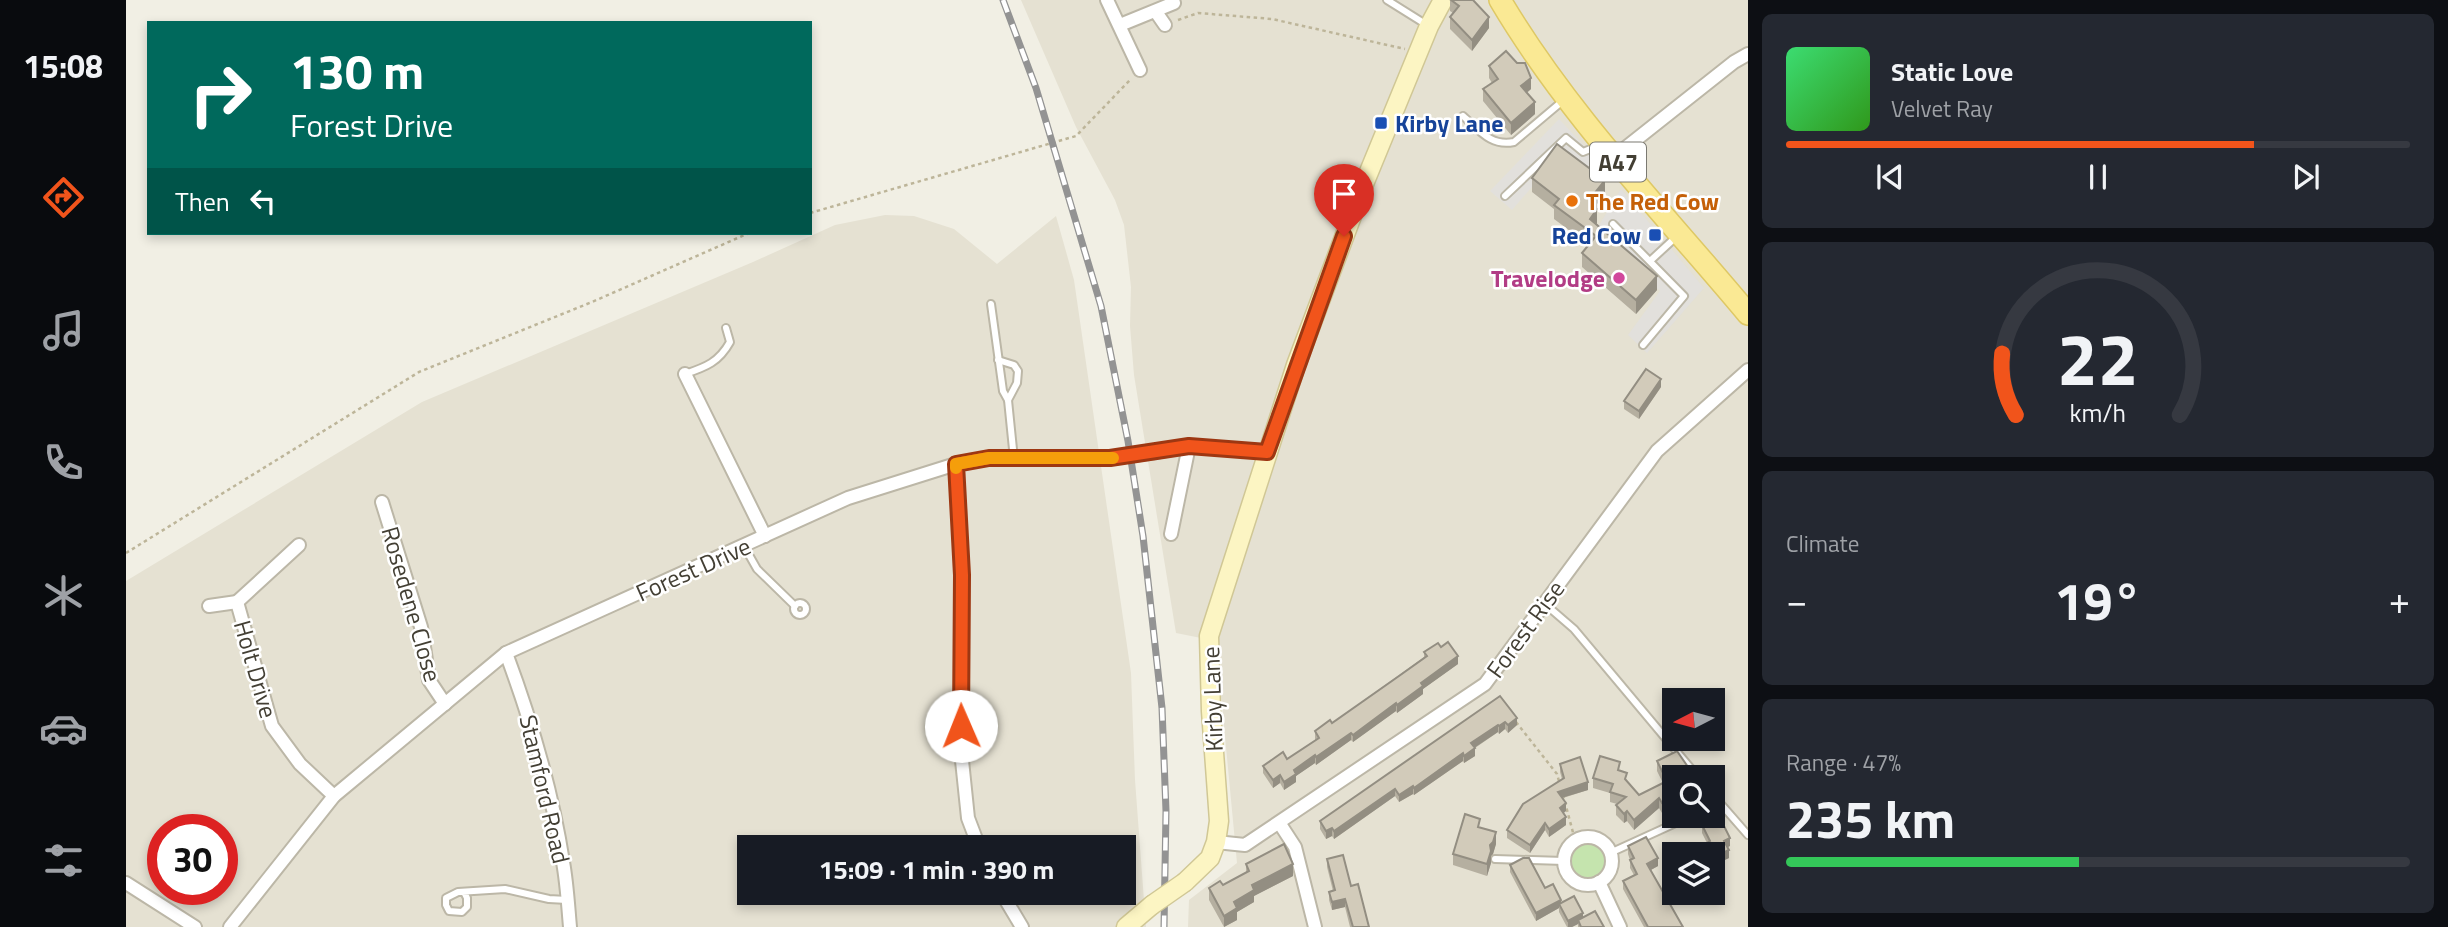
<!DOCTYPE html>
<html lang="en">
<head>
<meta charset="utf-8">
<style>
	:root { --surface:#171b24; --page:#242831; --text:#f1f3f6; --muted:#9ea1a6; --line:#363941; --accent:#f1541b }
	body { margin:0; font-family:"Titillium Web",sans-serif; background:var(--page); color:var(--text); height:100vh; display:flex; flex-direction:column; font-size:26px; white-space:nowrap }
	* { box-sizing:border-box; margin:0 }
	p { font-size:23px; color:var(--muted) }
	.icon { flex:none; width:38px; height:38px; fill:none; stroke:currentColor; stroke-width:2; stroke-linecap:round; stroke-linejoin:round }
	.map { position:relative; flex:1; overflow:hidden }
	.details { display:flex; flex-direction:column; gap:14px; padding:14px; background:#0d0f14; width:700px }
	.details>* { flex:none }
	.banner { position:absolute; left:21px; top:21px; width:665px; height:214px; border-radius:0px; box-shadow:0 4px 10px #0003; background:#00695c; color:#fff; overflow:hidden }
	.needle { width:46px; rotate:264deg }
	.controls { position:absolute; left:1536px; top:688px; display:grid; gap:14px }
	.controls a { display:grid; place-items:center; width:63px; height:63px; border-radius:0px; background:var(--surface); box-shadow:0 4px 10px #0003; font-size:35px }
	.speed { position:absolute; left:21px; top:814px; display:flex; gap:14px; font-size:35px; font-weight:700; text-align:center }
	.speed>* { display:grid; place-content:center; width:91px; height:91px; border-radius:50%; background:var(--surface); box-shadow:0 4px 10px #0003; line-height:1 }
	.speed .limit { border:10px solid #d22; background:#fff; color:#111 }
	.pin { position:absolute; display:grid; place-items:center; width:60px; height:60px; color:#fff; margin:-72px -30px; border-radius:50% 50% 50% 0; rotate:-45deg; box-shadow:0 0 7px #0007 }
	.pin .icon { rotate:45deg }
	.me { position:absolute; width:77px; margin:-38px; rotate:359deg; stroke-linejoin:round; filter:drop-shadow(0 0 5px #0008) }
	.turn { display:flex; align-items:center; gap:24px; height:147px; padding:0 28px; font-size:32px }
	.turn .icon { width:91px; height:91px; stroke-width:2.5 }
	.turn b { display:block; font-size:49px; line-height:60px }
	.then { display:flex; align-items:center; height:66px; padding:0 28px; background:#0003; gap:14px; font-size:26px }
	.big { font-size:52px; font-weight:700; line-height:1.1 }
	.details .tile { flex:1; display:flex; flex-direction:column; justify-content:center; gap:10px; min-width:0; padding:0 24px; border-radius:10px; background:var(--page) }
	.details .dial { align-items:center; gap:0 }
	.dial svg { height:182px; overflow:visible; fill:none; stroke:var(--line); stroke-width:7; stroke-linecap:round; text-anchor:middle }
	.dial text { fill:var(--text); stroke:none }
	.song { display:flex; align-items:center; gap:21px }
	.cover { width:84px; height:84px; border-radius:10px; background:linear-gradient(135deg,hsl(140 70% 55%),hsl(110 70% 35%)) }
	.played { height:7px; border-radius:4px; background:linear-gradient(90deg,var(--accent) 75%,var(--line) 75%) }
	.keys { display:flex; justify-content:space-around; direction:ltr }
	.heat { display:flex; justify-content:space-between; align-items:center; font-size:38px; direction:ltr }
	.charge { height:10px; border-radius:5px; background:linear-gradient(90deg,#34c759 47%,var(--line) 0) }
	.trip { position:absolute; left:611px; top:835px; width:399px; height:70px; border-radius:0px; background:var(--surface); box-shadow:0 4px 10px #0003; font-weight:700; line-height:70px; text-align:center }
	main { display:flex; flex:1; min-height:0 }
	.menu { display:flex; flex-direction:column; width:126px; justify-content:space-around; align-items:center; background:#090b0e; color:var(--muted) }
	.menu .icon { width:49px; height:49px }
	.menu .current { color:var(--accent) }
	.menu b { font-size:32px; color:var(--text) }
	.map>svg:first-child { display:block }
	.residential { fill:#e5e1d2; fill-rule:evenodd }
	.green { fill:#c5e4ae }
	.parking { fill:#e2e0dc }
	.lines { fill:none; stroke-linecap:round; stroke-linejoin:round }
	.lane-casing { stroke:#bcb7a7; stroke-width:10 }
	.street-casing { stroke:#bcb7a7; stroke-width:16 }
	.secondary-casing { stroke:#d0c795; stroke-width:21 }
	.primary-casing { stroke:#dec865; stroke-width:24 }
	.path { stroke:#bdb599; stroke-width:2.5; stroke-dasharray:3.5 3.5; stroke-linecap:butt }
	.lane { stroke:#fff; stroke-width:6 }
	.street { stroke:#fff; stroke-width:12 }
	.secondary { stroke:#fcf5c3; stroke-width:18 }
	.primary { stroke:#fae994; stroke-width:21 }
	.rail-casing { stroke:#939393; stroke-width:7 }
	.rail { stroke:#fff; stroke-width:4.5; stroke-dasharray:13; stroke-linecap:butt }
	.street-bridge-casing { stroke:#bcb7a7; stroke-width:16; stroke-linecap:butt }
	.secondary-bridge-casing { stroke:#d0c795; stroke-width:21; stroke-linecap:butt }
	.street-bridge { stroke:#fff; stroke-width:12 }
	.secondary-bridge { stroke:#fcf5c3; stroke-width:18 }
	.wall { fill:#b5afa0 }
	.shaded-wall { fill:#938e82 }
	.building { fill:#d2cbba; stroke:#938e82; stroke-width:2 }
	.route-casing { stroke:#9d3712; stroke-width:18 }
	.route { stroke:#f1541b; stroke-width:12 }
	.slow { stroke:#f59e0b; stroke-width:12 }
	.transit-dot { fill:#1a4fb4; stroke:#fff; stroke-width:2.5 }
	.food-dot { fill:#e8710a; stroke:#fff; stroke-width:2.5 }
	.hotel-dot { fill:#d1479c; stroke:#fff; stroke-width:2.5 }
	.labels { text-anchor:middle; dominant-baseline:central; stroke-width:5; stroke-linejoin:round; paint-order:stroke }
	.shield { fill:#fff; stroke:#7b7971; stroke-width:2 }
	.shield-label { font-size:23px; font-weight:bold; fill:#433f34 }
	.transit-label { font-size:24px; font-weight:bold; fill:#164399; stroke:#fff; text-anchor:start }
	.food-label { font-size:24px; font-weight:bold; fill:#c56008; stroke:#fff; text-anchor:start }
	.hotel-label { font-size:24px; font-weight:bold; fill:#b23c85; stroke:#fff; text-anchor:end }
	.street-label { font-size:24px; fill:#433f34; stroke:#fff }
</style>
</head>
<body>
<main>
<nav class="menu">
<b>15:08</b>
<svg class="icon current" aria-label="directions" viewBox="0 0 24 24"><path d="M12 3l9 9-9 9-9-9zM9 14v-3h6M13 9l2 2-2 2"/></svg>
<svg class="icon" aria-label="music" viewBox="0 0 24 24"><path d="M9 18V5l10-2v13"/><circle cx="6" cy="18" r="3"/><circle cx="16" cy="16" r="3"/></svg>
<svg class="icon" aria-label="phone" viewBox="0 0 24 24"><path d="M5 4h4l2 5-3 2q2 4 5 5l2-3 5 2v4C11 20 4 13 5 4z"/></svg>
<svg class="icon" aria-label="climate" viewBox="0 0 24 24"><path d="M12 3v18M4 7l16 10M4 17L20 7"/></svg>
<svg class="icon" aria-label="car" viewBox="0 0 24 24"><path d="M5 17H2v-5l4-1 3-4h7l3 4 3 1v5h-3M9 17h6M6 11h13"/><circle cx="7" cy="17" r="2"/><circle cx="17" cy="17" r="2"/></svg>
<svg class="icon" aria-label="filters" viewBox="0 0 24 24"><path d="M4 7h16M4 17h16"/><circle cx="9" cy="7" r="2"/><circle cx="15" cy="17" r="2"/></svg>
</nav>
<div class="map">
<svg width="1622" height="927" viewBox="0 0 1622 927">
	<rect width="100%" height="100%" fill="#f1efe4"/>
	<g class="residential">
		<path d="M895 0H1622V927H1062L1063 900 1111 863 1090 641 1050 633 1008 375 1004 326 1005 287 998 225 989 200 950 127ZM1549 700H1587V738H1549ZM1549 777H1587V816H1549ZM1549 854H1587V892H1549Z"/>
		<path d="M759 215 788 216 828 229 871 264 930 216 948 280 1005 673 1009 780 1020 927H0V581L296 402 627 262 709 225ZM37 830H96V889H37ZM623 847H998V892H623Z"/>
	</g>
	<circle class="green" cx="1462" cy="860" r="18"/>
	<g class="parking">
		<path d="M1433 119 1477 166 1466 175 1438 150 1386 210 1364 191Z"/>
		<path d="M1495 189 1578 288 1521 353 1502 335 1534 291 1478 242 1472 227Z"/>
	</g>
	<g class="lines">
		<g class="lane-casing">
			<g id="lane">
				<path d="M1261 0 1301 25"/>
				<path d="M1337 116C1353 130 1365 147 1388 142L1439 99"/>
				<path d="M1379 196 1440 138 1457 152 1474 145"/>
				<path d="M1487 224 1558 296 1517 345"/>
				<path d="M1524 261 1550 237"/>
				<path d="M865 304 877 391 882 400"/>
				<path d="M872 360 888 365 892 371 891 383 882 400 888 459"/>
				<path d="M559 374C580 367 593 362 604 342L600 328"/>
				<path d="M618 546 631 569 669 606"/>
				<circle cx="674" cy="609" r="6"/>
				<path d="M1419 604 1448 629 1572 777"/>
				<path d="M1587 795 1622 835"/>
				<path d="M1484 853 1565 816"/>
				<path d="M1369 859 1438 861"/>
				<path d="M338 892 341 898V907L336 912 323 911 320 905V898L332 892 379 889 423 899 441 900"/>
			</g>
		</g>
		<g class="street-casing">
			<g id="street">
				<path d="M981 0 1014 70"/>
				<path d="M1030 12 1039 25"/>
				<path d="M994 25 1048 3"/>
				<path d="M1488 157 1608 62 1622 54"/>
				<path d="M559 374 639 536"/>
				<path d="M1030 452 1063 446 1141 452"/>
				<path d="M830 464 836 575 835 751 842 818 853 847"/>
				<path d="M256 502 295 627 303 680 319 704"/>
				<path d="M1045 534 1063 446"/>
				<path d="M173 545 111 602 146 726 174 764 208 796"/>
				<path d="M83 606 111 602"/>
				<path d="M380 653C405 720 426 791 437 862 441 884 442 905 444 927"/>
				<path d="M1154 824 1169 847 1189 927"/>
				<circle cx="1462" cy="861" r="24"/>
				<path d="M1090 842 1119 845 1359 684 1531 451 1622 370"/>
				<path d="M1473 882 1494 927"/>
				<path d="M0 883 69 927"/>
				<path d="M875 892 896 927"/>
				<path d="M104 927 208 796 380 653 722 498 830 464 863 458H984"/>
			</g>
		</g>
		<g class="secondary-casing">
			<g id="secondary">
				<path d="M1059 882 1084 858 1090 842 1093 821 1085 711 1083 636 1170 365 1238 184 1303 26 1317 0"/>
				<path d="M1000 927 1026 905"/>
			</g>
		</g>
		<g class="primary-casing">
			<path id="primary" d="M1374 0C1442 115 1537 212 1622 314"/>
		</g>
		<g class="path">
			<path d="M1052 20 1072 13 1146 19 1279 49"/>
			<path d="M684 213 950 136 1004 80"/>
			<path d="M0 553 293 372 466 302 623 233"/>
			<path d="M1390 722 1431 774 1434 785"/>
			<path d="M1437 795 1449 840"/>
		</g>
		<use href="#lane" class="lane"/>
		<use href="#street" class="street"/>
		<use href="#secondary" class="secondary"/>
		<use href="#primary" class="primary"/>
		<g class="rail-casing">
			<path id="rail" d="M877 0 910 88 975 306 1002 441 1017 536 1036 708 1040 811 1038 927"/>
		</g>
		<use href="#rail" class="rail"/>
		<g class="street-bridge-casing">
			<path id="street-bridge" d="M984 458 1030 452"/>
		</g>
		<g class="secondary-bridge-casing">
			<path id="secondary-bridge" d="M1026 905 1059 882"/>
		</g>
		<use href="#street-bridge" class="street-bridge"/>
		<use href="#secondary-bridge" class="secondary-bridge"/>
	</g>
	<g class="wall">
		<path d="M1324 0 1363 28 1346 51 1324 29V17L1327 13 1324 11Z"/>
		<path d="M1363 66 1405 89 1401 93 1409 114 1385 135 1357 101V89L1366 83 1363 78Z"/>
		<path d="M1406 178 1479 194 1471 204V224L1531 290 1510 314 1456 267V253L1463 245 1428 219V209L1406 192Z"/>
		<path d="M1535 387 1513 419 1498 409V401Z"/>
		<path d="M1315 647 1332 664 1297 689V694L1271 713 1270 711 1227 742 1225 740 1190 765 1189 763 1170 776V782L1158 790 1154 783 1147 788 1137 773V766L1161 759 1189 740V731L1206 723 1298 657V652Z"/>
		<path d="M1374 696 1391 725 1382 733 1379 729 1373 734 1372 732 1349 748V756L1338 763 1337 761 1288 795 1287 794 1273 802 1269 796 1208 839 1206 836 1200 839 1194 829V821Z"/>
		<path d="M1531 761 1562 777 1536 813 1533 808 1508 830 1501 821 1498 823 1490 815V805L1491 804 1484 802V793L1467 788V778L1494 771 1501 782 1513 795 1537 783 1531 771Z"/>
		<path d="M1434 764 1462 790 1437 798 1440 811 1437 813 1440 825 1423 837 1419 830 1404 853 1381 838V830L1436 779 1434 772Z"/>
		<path d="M1576 825 1604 846 1601 847 1603 858 1588 865 1587 854H1582L1581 851V843L1576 833Z"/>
		<path d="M1354 828 1370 844 1367 854 1365 856V863L1361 876 1327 865V854Z"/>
		<path d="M1502 846 1532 866 1525 870 1557 927H1518L1497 889V881L1508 875 1504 868V860L1502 854Z"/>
		<path d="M1201 859 1225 886 1243 927H1224L1219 907 1206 910 1203 900V892L1207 891 1201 867Z"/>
		<path d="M1120 864 1167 876 1128 896V902L1111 912V920L1098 927 1083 900V888L1097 885 1120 872Z"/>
		<path d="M1384 865 1419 888 1435 903 1457 917 1478 927H1452V924L1446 927H1441L1433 912V908L1410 921 1384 872Z"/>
	</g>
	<g class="shaded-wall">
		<path d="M1363 17V28L1346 51V40Z"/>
		<path d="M1405 78V89L1395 97V86Z"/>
		<path d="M1409 102V114L1385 135V123Z"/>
		<path d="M1479 180V194L1471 204V223L1464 233 1465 205 1468 194Z"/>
		<path d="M1531 276V290L1510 314V300Z"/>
		<path d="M1535 379V387L1513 419V411Z"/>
		<path d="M1332 656V664L1297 689V694L1271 713V705L1295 683Z"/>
		<path d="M1270 703V711L1227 742V735Z"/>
		<path d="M1391 718V725L1382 733V725Z"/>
		<path d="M1379 722V729L1373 734V726Z"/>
		<path d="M1372 725V732L1345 750V743Z"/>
		<path d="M1225 733V740L1190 765V757Z"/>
		<path d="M1349 748V756L1338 763V756Z"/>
		<path d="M1337 753V761L1288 795V788Z"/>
		<path d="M1189 755V763L1170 776V782L1158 790V782L1168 770Z"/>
		<path d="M1562 767V777H1557V770Z"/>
		<path d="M1154 775V783L1147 788V780Z"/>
		<path d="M1462 782V790L1432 799V792Z"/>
		<path d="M1287 786V794L1273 802V795Z"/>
		<path d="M1269 789V796L1208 839V831Z"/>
		<path d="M1549 796V806L1536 813V803Z"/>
		<path d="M1533 798V808L1508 830V820Z"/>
		<path d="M1440 803V811L1434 816V808Z"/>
		<path d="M1501 811V821L1498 823V814Z"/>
		<path d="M1440 817V825L1423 837V829Z"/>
		<path d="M1419 823V830L1404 853V845Z"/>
		<path d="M1206 828V836L1200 839V831Z"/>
		<path d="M1370 832V844L1367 854 1365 856V863L1361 876V864L1364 845Z"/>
		<path d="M1604 838V846L1598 849V841Z"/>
		<path d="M1603 850V858L1588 865V857Z"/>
		<path d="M1532 858V866L1521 872V864Z"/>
		<path d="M1167 864V876L1128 896V902L1111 912V920L1098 927V916L1108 902 1126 885Z"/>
		<path d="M1219 899V907L1206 910V902Z"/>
		<path d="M1435 900V908L1433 904V908L1410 921V913Z"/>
		<path d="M1457 913V921L1452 920V924L1446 927H1442V921Z"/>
	</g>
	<g class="building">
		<path d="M1325 0H1347L1363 17 1346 40 1324 17 1333 6Z"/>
		<path d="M1380 51 1391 63H1399L1405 78 1395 86 1409 102 1385 123 1357 89 1372 79 1363 66Z"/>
		<path d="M1431 144 1479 180 1468 194 1471 197 1465 205 1471 209 1464 219 1531 276 1510 300 1456 253 1470 236 1428 205 1433 199 1406 178Z"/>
		<path d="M1520 369 1535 379 1513 411 1498 401Z"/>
		<path d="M1322 642 1332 656 1295 683 1297 686 1271 705 1270 703 1227 735 1225 733 1190 757 1189 755 1168 770 1170 774 1158 782 1154 775 1147 780 1137 766 1157 752 1161 759 1193 738 1189 731 1204 720 1206 723 1273 676 1301 656 1298 652 1312 643 1315 647Z"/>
		<path d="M1374 696 1391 718 1382 725 1379 722 1373 726 1372 725 1345 743 1349 748 1338 756 1337 753 1288 788 1287 786 1273 795 1269 789 1208 831 1206 828 1200 831 1194 821Z"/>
		<path d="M1551 751 1562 767 1557 770 1561 777H1549V796L1536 803 1533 798 1508 820 1501 811 1498 814 1490 805 1500 797 1484 792 1487 784 1467 778 1474 756 1494 762 1492 770 1501 773 1499 779 1513 795 1541 781 1531 761Z"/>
		<path d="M1454 757 1462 782 1432 792 1440 803 1434 808 1440 817 1423 829 1419 823 1404 845 1381 830 1397 804 1438 778 1434 764Z"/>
		<path d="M1339 814 1354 819 1352 827 1370 832 1367 842 1364 845 1365 851 1361 864 1327 854Z"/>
		<path d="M1593 816 1604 838 1598 841 1603 850 1588 857 1581 843 1584 841 1576 825Z"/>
		<path d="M1520 837 1532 858 1521 864 1557 927H1522L1497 881 1511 874 1504 860 1508 858 1502 846Z"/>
		<path d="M1158 844 1167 864 1126 885 1128 890 1108 902 1111 908 1098 916 1083 888 1094 881 1097 885 1123 871 1120 864Z"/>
		<path d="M1217 855 1225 886 1232 884 1243 927H1227L1219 899 1206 902 1203 892 1209 890 1201 859Z"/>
		<path d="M1397 858H1403L1419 888 1427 884 1435 900 1410 913 1384 865Z"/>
		<path d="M1448 896 1457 913 1442 921 1433 904Z"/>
		<path d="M1469 911 1478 927H1455L1452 920Z"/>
	</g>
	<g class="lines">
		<g class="route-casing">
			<path id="route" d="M835 726 836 575 830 464 863 458H984L1063 446 1141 452 1218 236"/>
		</g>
		<use href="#route" class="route"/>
		<path class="slow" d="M830 468V464L863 458H987"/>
	</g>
	<g class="transit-dot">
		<rect x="1248" y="116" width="14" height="14" rx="3.5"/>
		<rect x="1522" y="228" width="14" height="14" rx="3.5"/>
	</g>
	<circle class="food-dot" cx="1446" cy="201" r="7"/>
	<circle class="hotel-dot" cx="1493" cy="278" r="7"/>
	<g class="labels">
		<rect class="shield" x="1464" y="142.5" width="56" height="39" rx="5"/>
		<g class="shield-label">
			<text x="1492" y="162">A47</text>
		</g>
		<g class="transit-label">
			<text x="1269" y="123">Kirby Lane</text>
			<text x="1515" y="235" text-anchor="end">Red Cow</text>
		</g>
		<g class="food-label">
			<text x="1460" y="201">The Red Cow</text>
		</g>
		<g class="hotel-label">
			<text x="1479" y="278">Travelodge</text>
		</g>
		<g class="street-label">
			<text transform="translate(567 569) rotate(-24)">Forest Drive</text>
			<text transform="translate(286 604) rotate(74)">Rosedene Close</text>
			<text transform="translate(1399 629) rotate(-54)">Forest Rise</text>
			<text transform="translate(130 669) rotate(74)">Holt Drive</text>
			<text transform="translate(1086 699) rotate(-92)">Kirby Lane</text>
			<text transform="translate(419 789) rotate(77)">Stamford Road</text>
		</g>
	</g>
</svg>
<div class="controls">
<a><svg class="needle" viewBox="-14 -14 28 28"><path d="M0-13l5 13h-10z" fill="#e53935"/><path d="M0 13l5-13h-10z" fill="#9ea1a6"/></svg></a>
<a><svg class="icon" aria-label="search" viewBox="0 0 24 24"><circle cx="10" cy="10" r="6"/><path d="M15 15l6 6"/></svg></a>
<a><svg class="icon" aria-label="layers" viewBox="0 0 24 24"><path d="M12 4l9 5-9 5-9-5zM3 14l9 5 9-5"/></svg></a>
</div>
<div class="speed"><div class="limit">30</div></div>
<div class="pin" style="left:1218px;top:236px;background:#d93025"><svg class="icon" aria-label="arrive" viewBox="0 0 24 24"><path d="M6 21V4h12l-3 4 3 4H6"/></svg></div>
<svg class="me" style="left:835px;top:726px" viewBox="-20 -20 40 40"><circle r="19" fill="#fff"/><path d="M0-13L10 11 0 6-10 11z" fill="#f1541b"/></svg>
<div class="trip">15:09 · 1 min · 390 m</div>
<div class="banner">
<div class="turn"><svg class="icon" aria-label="right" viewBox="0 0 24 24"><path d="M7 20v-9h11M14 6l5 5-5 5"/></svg><div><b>130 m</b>Forest Drive</div></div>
<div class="then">Then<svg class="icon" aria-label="left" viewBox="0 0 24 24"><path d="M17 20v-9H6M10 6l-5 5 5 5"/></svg></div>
</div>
</div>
<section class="details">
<div class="tile">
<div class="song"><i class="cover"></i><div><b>Static Love</b><p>Velvet Ray</p></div></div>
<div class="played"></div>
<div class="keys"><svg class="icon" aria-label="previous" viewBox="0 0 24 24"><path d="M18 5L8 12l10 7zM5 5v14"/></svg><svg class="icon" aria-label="pause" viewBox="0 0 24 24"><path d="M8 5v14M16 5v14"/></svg><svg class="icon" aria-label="next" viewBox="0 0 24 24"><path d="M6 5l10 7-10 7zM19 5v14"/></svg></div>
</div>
<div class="tile dial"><svg viewBox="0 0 100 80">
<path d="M14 69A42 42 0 1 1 86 69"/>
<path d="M14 69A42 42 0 0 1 8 42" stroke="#f1541b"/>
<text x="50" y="56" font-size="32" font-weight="700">22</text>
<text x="50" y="72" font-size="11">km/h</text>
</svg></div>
<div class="tile"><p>Climate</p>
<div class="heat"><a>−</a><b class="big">19°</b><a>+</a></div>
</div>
<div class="tile"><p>Range · 47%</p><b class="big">235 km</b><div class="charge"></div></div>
</section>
</main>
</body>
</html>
